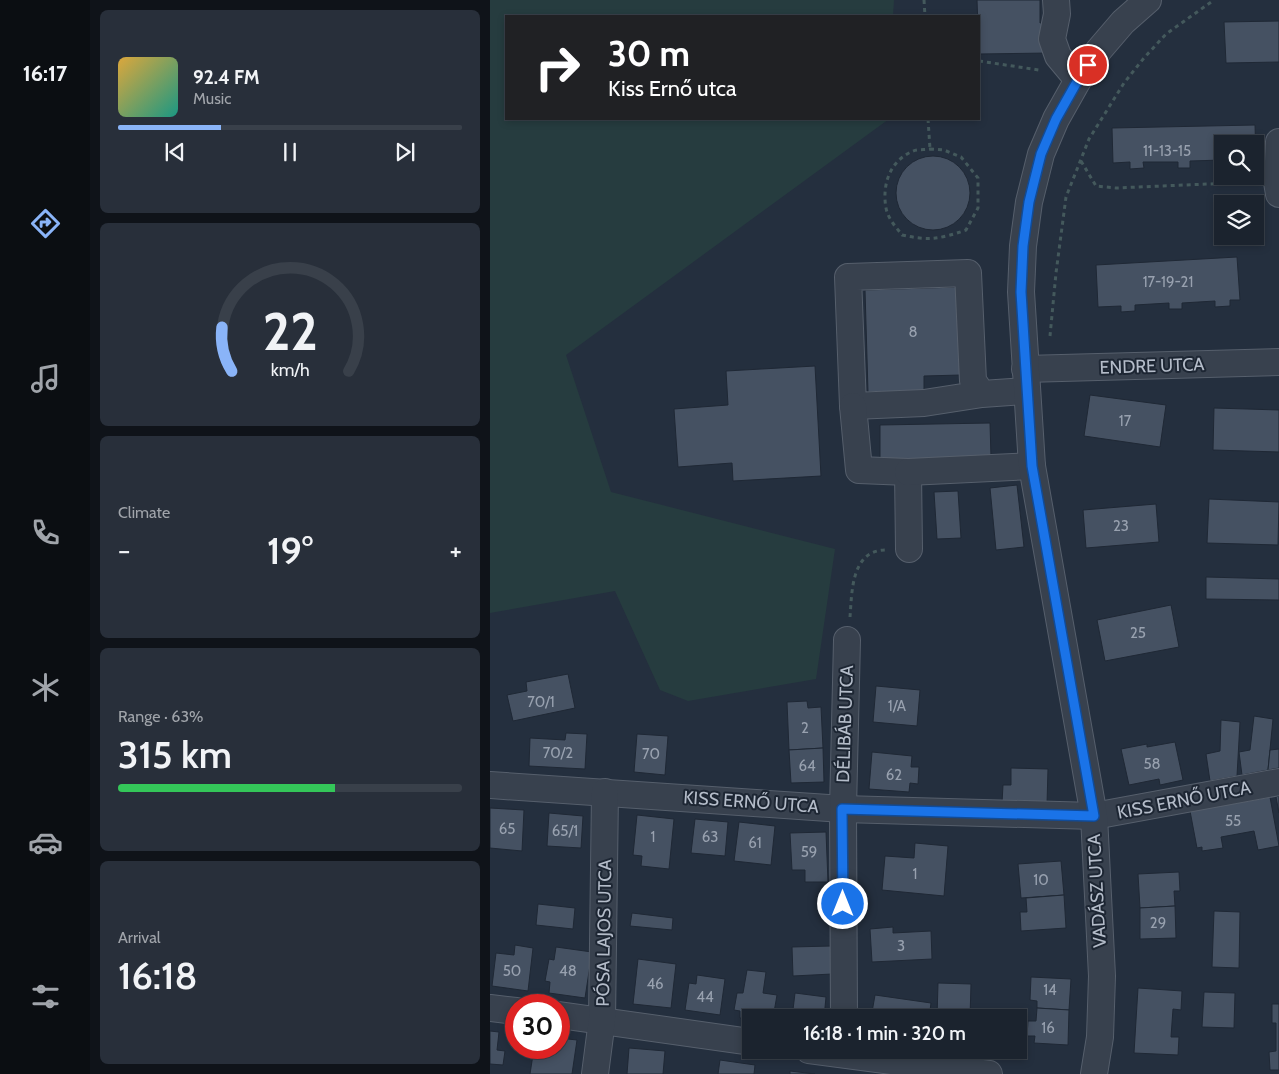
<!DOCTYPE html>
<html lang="en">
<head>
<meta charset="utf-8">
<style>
	:root { --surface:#1b232e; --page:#282f3a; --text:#f1f3f6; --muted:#a0a4aa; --line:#39404a; --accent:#8ab4f8 }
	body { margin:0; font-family:Cabin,sans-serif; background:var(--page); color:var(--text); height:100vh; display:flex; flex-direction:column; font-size:19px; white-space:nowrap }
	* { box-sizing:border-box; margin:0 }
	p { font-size:16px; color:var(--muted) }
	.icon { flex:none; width:28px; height:28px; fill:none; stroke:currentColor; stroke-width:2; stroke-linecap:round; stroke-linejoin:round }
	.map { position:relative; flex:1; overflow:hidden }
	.side { display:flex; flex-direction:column; gap:10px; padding:10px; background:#0f1319; width:400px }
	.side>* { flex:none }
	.guide { position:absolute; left:15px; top:15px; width:475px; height:105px; border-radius:0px; box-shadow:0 2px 8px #0003,0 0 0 1px var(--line); background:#202124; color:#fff; overflow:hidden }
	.fabs { position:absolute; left:724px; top:135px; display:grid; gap:10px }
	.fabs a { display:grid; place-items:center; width:50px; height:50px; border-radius:0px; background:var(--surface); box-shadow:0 2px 8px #0003,0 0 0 1px var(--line); font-size:25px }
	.speed { position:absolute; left:15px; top:994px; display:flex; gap:10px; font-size:25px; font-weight:700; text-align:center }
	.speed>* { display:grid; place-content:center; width:65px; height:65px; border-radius:50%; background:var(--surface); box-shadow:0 2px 8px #0003,0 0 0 1px var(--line); line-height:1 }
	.speed .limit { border:8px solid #d22; background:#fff; color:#111 }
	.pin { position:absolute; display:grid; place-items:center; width:42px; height:42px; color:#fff; margin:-21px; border:2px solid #fff; border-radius:50%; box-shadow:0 1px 5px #0007 }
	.me { position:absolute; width:55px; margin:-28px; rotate:0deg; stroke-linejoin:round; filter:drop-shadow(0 0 4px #0008) }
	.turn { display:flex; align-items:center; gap:18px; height:105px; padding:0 20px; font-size:22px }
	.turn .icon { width:65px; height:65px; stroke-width:2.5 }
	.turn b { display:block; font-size:35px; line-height:42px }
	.big { font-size:38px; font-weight:600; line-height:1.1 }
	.side .card { flex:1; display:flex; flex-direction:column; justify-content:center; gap:8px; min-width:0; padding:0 18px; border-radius:8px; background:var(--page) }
	.side .dial { align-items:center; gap:0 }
	.dial svg { height:130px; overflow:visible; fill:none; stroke:var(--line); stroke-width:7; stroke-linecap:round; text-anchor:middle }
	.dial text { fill:var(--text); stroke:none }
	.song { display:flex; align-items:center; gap:15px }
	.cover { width:60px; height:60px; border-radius:8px; background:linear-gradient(135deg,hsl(40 70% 55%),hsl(170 70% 35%)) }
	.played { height:5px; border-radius:2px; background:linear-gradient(90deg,var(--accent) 30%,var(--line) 30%) }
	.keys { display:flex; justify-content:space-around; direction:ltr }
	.heat { display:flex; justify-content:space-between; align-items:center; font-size:28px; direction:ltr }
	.charge { height:8px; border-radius:4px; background:linear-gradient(90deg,#34c759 63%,var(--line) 0) }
	.trip { position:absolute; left:252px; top:1009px; width:285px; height:50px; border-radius:0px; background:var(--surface); box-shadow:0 2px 8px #0003,0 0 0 1px var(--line); font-weight:600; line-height:50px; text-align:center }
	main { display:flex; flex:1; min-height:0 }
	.tabs { display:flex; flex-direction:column; width:90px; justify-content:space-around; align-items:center; background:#0b0e12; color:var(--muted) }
	.tabs .icon { width:35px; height:35px }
	.tabs .current { color:var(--accent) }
	.tabs b { font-size:22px; color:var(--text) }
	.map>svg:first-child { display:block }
	.green { fill:#263c3f }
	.building { fill:#455162; stroke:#1f2835 }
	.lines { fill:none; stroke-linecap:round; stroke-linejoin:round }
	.minor-casing { stroke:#565f6c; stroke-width:28 }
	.path { stroke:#44595c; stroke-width:3; stroke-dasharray:4 4; stroke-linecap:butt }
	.minor { stroke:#38414e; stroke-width:26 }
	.route-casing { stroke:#114b97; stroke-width:12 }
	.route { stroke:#1a73e8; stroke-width:9 }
	.labels { text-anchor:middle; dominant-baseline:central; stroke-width:4; stroke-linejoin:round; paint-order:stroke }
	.number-label { font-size:15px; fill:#98a1af }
	.street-label { font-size:18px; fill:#b4bcc9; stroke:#1d2633 }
</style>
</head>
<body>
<main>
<nav class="tabs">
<b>16:17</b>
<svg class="icon current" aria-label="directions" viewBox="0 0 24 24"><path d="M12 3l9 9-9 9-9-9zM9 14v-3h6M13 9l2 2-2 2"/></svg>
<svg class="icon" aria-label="music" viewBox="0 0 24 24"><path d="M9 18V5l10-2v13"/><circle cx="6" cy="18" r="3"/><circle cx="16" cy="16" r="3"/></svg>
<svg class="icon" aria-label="phone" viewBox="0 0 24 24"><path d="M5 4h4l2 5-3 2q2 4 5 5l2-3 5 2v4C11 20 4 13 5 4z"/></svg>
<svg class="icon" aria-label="climate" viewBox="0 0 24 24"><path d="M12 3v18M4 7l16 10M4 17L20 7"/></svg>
<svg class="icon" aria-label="car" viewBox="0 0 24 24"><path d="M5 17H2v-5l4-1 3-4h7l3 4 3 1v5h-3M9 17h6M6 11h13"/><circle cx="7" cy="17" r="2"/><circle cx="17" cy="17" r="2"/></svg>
<svg class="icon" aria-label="filters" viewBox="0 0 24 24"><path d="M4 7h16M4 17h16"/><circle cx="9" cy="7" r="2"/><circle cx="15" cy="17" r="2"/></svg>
</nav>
<section class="side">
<div class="card">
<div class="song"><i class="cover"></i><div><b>92.4 FM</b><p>Music</p></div></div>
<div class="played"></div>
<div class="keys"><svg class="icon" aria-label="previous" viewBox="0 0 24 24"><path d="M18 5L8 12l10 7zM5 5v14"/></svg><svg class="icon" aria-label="pause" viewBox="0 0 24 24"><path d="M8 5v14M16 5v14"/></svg><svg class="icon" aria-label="next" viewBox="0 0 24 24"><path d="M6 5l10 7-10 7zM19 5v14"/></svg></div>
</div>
<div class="card dial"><svg viewBox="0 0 100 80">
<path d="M14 69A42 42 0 1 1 86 69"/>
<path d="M14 69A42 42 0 0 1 8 42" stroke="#8ab4f8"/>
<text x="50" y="56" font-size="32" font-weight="700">22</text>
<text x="50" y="72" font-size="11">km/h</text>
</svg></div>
<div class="card"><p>Climate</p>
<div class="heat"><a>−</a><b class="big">19°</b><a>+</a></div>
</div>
<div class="card"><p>Range · 63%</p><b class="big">315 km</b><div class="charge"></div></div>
<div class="card"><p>Arrival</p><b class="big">16:18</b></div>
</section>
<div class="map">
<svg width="789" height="1074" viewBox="0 0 789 1074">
	<rect width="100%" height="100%" fill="#242f3e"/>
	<path class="green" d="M0 0H404L403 16H16V119H399L76 355 121 492 345 549 326 679 198 701 170 690 125 591 0 613Z"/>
	<g class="building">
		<path d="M487 0H550V23H558L559 53 489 54Z"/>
		<path d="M789 21V62L736 63 734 22Z"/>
		<path d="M765 125 766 159 765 144H732V160L700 161V168H688V162H653L654 168 640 169V162L623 163 622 128Z"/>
		<circle cx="443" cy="193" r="37"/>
		<path d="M747 257 750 300H740V306L725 307V301L692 303V309H679V303L645 305V311L631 312V306L608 307 606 265Z"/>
		<path d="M468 287 471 375 434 376V391L378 392 375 290Z"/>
		<path d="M325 366 331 476 243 481 242 463 188 467 184 409 238 405 236 371Z"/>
		<path d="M600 395 676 405 670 447 594 436Z"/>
		<path d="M724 408 789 410V452L723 450Z"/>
		<path d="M500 423 501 457 390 460V425Z"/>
		<path d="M527 485 534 547 506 550 500 488Z"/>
		<path d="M468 491 471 538 447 539 444 492Z"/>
		<path d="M719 499 789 502 788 545 717 543Z"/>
		<path d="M666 504 669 542 596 548 593 510Z"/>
		<path d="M716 577 789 579V600L716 599Z"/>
		<path d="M681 605 689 647 615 661 607 620Z"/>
		<path d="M78 674 85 708 23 721 17 695 37 691 36 682Z"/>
		<path d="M386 686 430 690 427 726 383 722Z"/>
		<path d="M317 701 318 708 331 707 333 748 299 750 297 702Z"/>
		<path d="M764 716 783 719 778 770 752 775 749 752 760 750Z"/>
		<path d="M731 720 750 722 747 776 720 781 716 754 730 751Z"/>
		<path d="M76 733 97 734 95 769 39 766 40 738 75 740Z"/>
		<path d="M147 734 178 736 175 775 144 772Z"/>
		<path d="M685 742 693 780 670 785 669 779 639 785 631 749 657 744V747Z"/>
		<path d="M333 748 334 782 301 783 299 750Z"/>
		<path d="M789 749V768L778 770 780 750Z"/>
		<path d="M382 752 422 756 421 767H429L428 784 420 783 419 792 379 789Z"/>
		<path d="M521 768 558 769 557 804 512 803 513 785H521Z"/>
		<path d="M789 796V813L786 797Z"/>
		<path d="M780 797 789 846 768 850 764 831 731 837 733 848 712 851V847L707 848 700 811Z"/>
		<path d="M0 808 34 810 32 851 0 848Z"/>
		<path d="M59 813 93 816 91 848 57 846Z"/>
		<path d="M147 815 184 819 179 869 151 866 152 856 143 855Z"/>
		<path d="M205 819 238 822 235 856 201 853Z"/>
		<path d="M249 822 285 826 281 865 244 861Z"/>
		<path d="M336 832 338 882H315V870H302L300 833Z"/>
		<path d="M425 843 458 846 454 896 392 890 395 856 424 858Z"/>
		<path d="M571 861 574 895 531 898 528 864Z"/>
		<path d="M689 872 690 891H684L685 906 650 908 648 874Z"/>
		<path d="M574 895 576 928 531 931 530 912H537L536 898Z"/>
		<path d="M48 904 85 908 83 929 46 925Z"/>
		<path d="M685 906 686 938 650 939V908Z"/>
		<path d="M724 911 750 912 749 968 722 967Z"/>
		<path d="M142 913 183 918 182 930 140 926Z"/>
		<path d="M403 927V933L441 931 442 959 382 962 380 929Z"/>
		<path d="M25 945 43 948 38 991 2 986 6 953 24 955Z"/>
		<path d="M341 946 342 974 303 976 302 947Z"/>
		<path d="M66 947 102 952 95 998 59 993 60 982 55 981 59 959 64 960Z"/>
		<path d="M148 959 186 964 181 1008 143 1004Z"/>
		<path d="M257 970 276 972 273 993 287 995 283 1018H261V1019L250 1018V1011L244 1010 247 993H253Z"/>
		<path d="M207 975 235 979 230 1015 195 1010 199 983 206 984Z"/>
		<path d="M541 977 581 979 579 1010 547 1008V1001L540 1000Z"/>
		<path d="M448 983 481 984 480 1018H447Z"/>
		<path d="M648 988 692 991 691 1010 683 1009 681 1037H689L688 1055 644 1053Z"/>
		<path d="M714 992 745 993 744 1028 712 1027Z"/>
		<path d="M305 993 336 997 334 1018H302Z"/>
		<path d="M385 995 441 1003 439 1018H381Z"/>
		<path d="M782 1004H789V1070H780L779 1052 786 1051V1023H782Z"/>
		<path d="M547 1008 579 1010 578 1045 544 1043 545 1036H537L538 1021H546Z"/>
		<path d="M0 1031 9 1032 7 1050 15 1051 13 1065 0 1064Z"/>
		<path d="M69 1038 87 1040 82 1074H40L44 1048H69Z"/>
		<path d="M139 1048 175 1051 173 1074H137Z"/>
		<path d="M447 1050H470V1056L447 1053Z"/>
		<path d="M230 1060 265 1065 264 1074H228Z"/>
		<path d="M300 1071 325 1074H300Z"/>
	</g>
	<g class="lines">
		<g class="minor-casing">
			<g id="minor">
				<path d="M566 0 567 14 562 39 568 56 588 80"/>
				<path d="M789 142 787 182 789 194"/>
				<path d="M535 369 789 362"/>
				<path d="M492 394 434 403 363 406 358 277 478 273 483 381 492 394 536 391"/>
				<path d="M363 406 369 470 418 472 419 549"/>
				<path d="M418 472 542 466"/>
				<path d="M0 785 353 809 604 816 789 782"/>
				<path d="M0 1008 26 1011"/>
				<path d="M69 1015 261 1042"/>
				<path d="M354 1018 353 809 357 640"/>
				<path d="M319 1050 499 1074"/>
				<path d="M105 1074 112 1020 115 792"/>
				<path d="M604 1074 610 1037 612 976 604 816 542 466 531 292 533 246 539 202 551 154 566 119 588 80 609 50 633 22 658 0"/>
			</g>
		</g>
		<g class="path">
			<path d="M434 0 435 16"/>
			<path d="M489 61 549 70"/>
			<path d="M438 119 440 149"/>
			<path d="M440 149 454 150 471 157 488 178V208L476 230C450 239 439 241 412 235 406 227 398 219 396 208 392 186 399 162 421 152 426 149 434 150 440 149Z"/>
			<path d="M591 161 606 186 626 188 764 182"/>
			<path d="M560 336 566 273 576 197 599 139 634 83 654 58 676 34 724 0"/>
			<path d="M360 617C362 592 361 551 395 550"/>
		</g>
		<use href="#minor" class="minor"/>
	</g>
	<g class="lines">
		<g class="route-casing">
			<path id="route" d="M353 904 352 809 604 816 542 466 531 292 533 246 539 202 551 154 566 119 588 80 598 65"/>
		</g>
		<use href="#route" class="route"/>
	</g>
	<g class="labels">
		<g class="number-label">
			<text x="677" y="151">11-13-15</text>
			<text x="678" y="282">17-19-21</text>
			<text x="423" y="332">8</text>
			<text x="635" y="421">17</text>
			<text x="631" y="526">23</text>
			<text x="648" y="633">25</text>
			<text x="51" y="702">70/1</text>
			<text x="407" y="706">1/A</text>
			<text x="315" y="728">2</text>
			<text x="68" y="753">70/2</text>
			<text x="161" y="754">70</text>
			<text x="662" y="764">58</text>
			<text x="317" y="766">64</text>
			<text x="404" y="775">62</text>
			<text x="743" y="821">55</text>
			<text x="17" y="829">65</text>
			<text x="75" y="831">65/1</text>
			<text x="163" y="837">1</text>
			<text x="220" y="837">63</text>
			<text x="265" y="843">61</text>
			<text x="319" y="852">59</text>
			<text x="425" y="874">1</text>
			<text x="551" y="880">10</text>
			<text x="668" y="923">29</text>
			<text x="411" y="946">3</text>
			<text x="22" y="971">50</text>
			<text x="78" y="971">48</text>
			<text x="165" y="984">46</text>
			<text x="560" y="990">14</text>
			<text x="215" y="997">44</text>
			<text x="558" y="1028">16</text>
		</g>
		<g class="street-label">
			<text transform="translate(662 366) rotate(-2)">ENDRE UTCA</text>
			<text transform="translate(355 724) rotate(-88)">DÉLIBÁB UTCA</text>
			<text transform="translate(694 800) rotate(-11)">KISS ERNŐ UTCA</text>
			<text transform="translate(261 802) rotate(4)">KISS ERNŐ UTCA</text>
			<text transform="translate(607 891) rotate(-93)">VADÁSZ UTCA</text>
			<text transform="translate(114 933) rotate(-89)">PÓSA LAJOS UTCA</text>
		</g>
	</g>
</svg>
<div class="fabs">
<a><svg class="icon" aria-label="search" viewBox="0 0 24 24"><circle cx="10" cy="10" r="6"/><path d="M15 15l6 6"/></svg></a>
<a><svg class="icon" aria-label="layers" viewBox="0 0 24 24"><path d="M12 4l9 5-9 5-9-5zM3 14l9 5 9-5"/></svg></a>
</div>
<div class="speed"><div class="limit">30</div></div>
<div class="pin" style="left:598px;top:65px;background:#d93025"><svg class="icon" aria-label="arrive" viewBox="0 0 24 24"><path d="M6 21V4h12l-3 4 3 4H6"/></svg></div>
<svg class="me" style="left:353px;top:904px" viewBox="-20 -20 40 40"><circle r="17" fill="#1a73e8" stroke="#fff" stroke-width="3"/><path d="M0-11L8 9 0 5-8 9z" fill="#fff"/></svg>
<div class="trip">16:18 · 1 min · 320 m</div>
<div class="guide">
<div class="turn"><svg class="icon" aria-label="right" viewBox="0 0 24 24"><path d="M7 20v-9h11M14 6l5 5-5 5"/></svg><div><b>30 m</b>Kiss Ernő utca</div></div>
</div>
</div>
</main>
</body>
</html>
